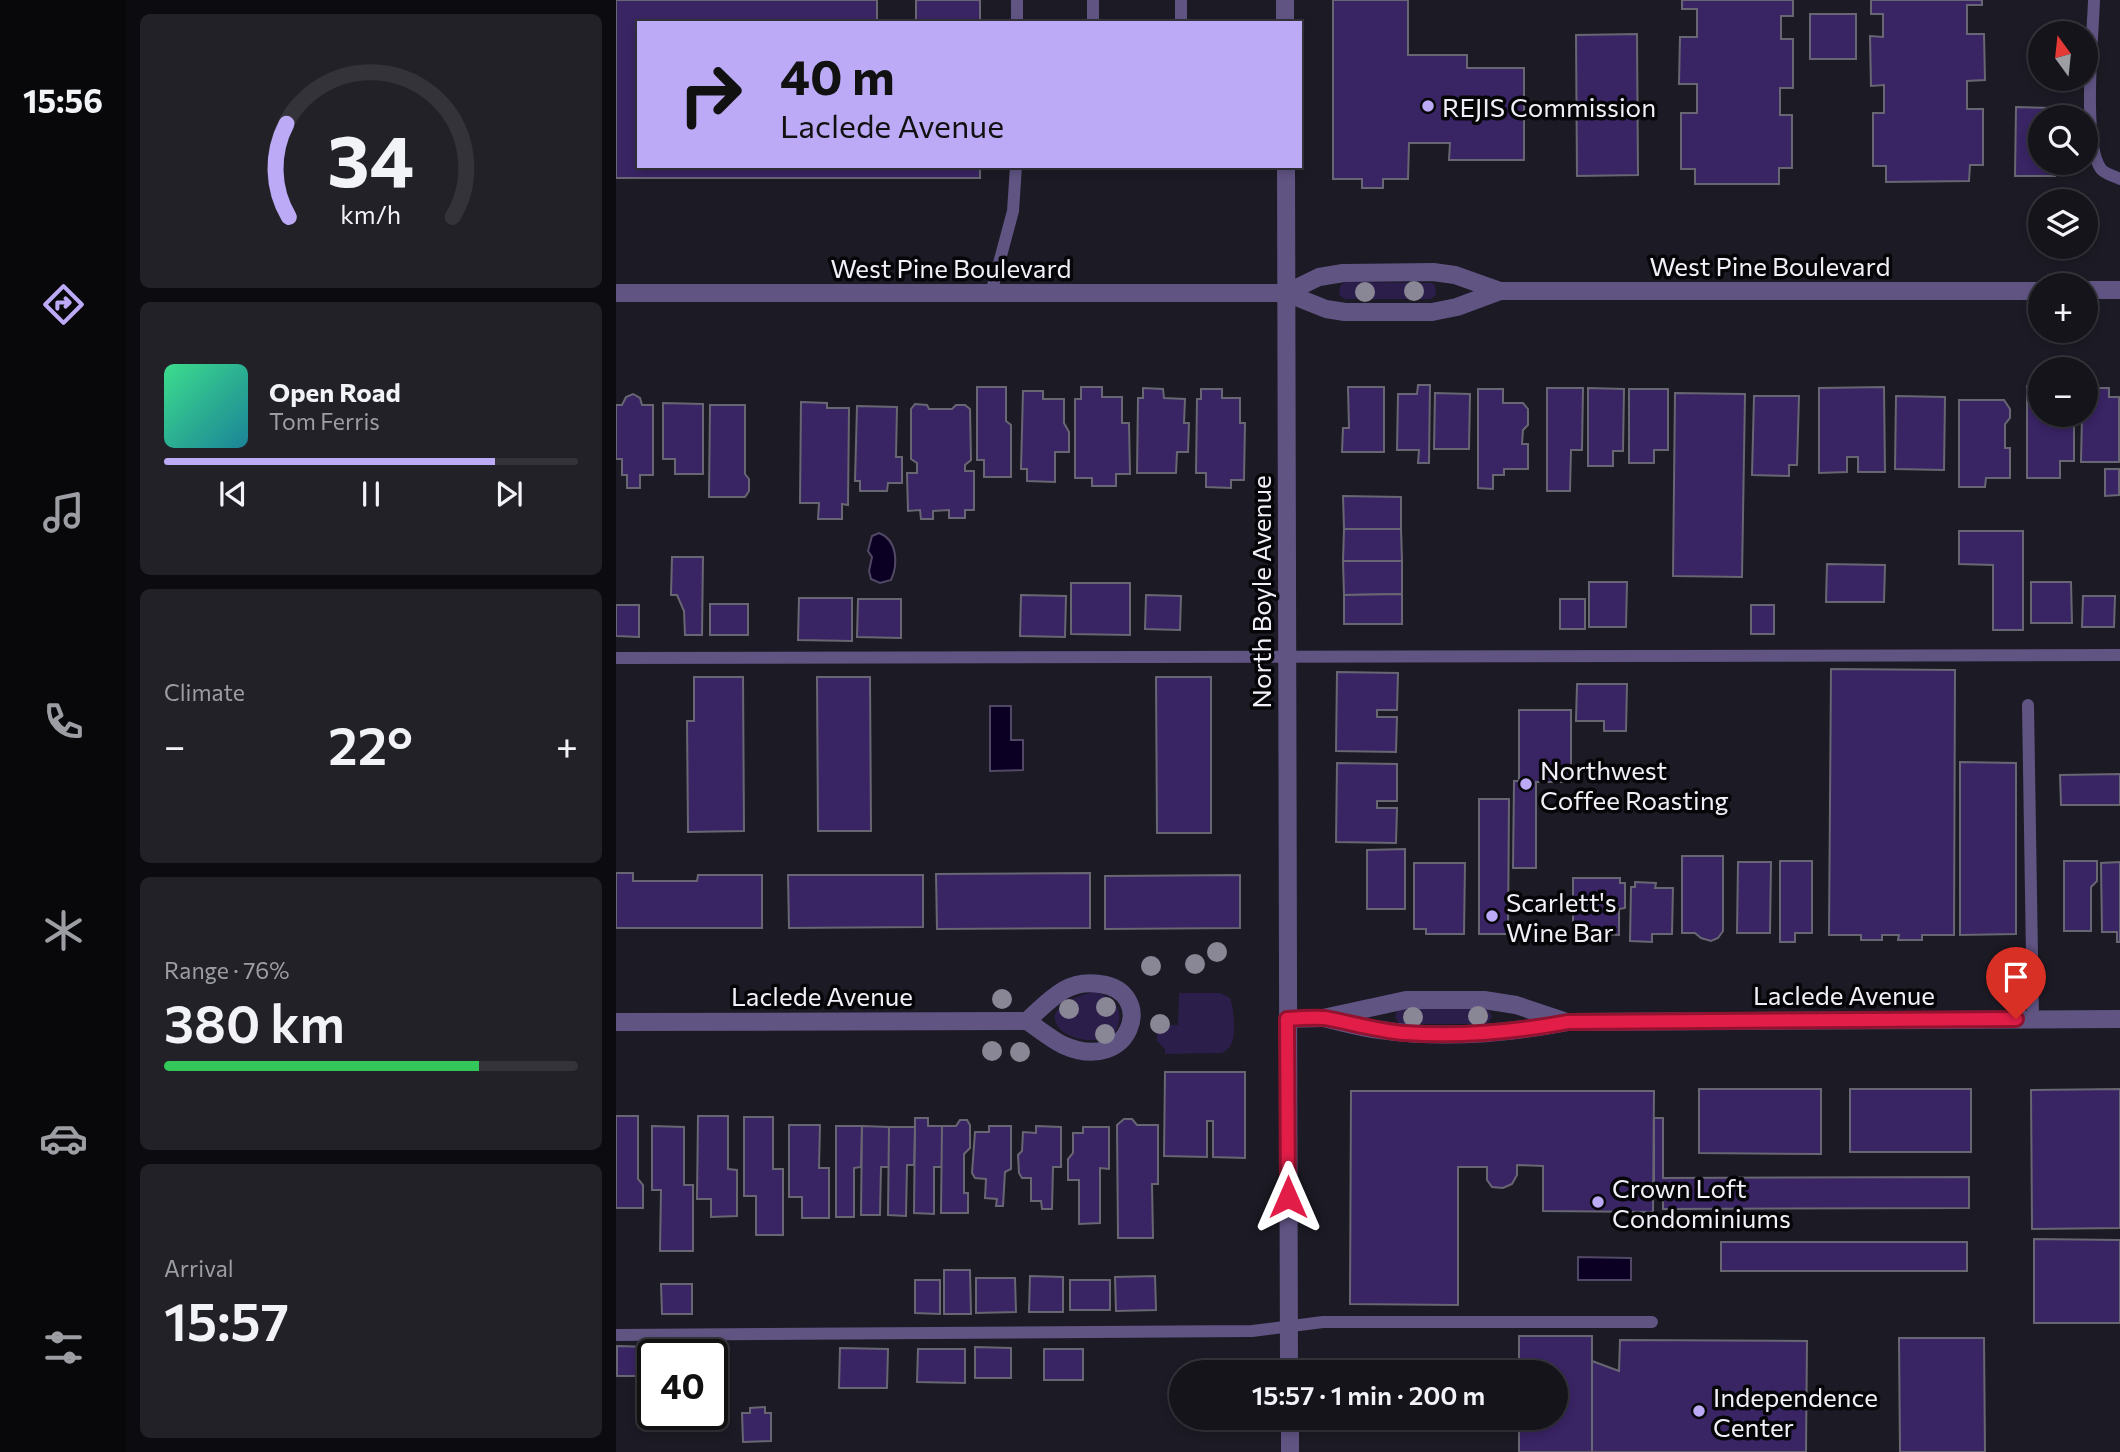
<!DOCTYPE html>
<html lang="en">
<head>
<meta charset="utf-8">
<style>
	:root { --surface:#15141b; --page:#222128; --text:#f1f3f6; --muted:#9d9ea3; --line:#34333a; --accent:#bcaaf6 }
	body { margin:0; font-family:Commissioner,sans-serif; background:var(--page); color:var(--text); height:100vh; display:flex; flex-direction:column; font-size:26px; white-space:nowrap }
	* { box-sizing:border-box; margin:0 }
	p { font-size:23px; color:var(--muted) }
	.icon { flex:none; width:38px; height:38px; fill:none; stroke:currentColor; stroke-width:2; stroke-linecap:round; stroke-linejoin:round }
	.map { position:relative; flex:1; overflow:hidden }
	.drawer { display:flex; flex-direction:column; gap:14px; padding:14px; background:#0c0b0f; width:490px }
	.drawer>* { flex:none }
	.banner { position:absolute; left:21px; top:21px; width:665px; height:147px; border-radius:0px; box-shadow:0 4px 10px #0003,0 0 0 2px var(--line); background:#bcaaf6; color:#111; overflow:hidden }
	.needle { width:46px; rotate:345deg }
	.buttons { position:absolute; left:1412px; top:21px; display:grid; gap:14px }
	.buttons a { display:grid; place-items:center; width:70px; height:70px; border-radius:50%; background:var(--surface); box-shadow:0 4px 10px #0003,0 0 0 2px var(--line); font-size:35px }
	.speed { position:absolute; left:21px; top:1339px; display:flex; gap:14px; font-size:35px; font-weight:700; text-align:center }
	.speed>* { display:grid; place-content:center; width:91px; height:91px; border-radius:50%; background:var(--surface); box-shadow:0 4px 10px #0003,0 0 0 2px var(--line); line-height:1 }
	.speed .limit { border:4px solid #111; border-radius:10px; background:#fff; color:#111 }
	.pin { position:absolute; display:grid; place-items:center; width:60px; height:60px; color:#fff; margin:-72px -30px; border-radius:50% 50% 50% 0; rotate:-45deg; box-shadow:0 0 7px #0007 }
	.pin .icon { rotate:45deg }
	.me { position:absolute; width:77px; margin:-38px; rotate:0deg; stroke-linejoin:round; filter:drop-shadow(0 0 5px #0008) }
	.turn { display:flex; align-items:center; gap:24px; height:147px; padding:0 28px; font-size:32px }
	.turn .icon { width:91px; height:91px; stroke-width:2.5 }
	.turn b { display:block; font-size:49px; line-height:60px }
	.big { font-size:52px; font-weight:600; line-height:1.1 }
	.drawer .widget { flex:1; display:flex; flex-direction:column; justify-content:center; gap:10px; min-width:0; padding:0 24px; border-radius:10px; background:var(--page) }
	.drawer .dial { align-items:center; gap:0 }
	.dial svg { height:182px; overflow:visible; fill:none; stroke:var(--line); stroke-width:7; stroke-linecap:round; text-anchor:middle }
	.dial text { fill:var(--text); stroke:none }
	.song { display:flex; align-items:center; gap:21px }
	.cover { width:84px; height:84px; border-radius:10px; background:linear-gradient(135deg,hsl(150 70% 55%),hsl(190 70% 35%)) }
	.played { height:7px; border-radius:4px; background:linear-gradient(90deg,var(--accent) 80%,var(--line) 80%) }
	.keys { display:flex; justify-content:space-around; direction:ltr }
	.heat { display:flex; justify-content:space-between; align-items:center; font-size:38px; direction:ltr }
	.charge { height:10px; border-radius:5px; background:linear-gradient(90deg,#34c759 76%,var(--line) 0) }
	.trip { position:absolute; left:553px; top:1360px; width:399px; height:70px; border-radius:35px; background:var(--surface); box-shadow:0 4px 10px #0003,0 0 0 2px var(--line); font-weight:600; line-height:70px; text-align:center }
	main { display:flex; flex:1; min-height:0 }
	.menu { display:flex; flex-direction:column; width:126px; justify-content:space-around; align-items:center; background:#08080b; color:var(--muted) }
	.menu .icon { width:49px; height:49px }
	.menu .active { color:var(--accent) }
	.menu b { font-size:32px; color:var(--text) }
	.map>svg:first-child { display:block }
	.green { fill:#2c1e4b }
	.water { fill:#0b0024; stroke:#504864; stroke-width:2 }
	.building { fill:#392464; stroke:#686672; stroke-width:2 }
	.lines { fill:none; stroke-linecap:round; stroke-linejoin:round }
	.service { stroke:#605483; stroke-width:12 }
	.minor { stroke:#605483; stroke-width:18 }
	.tertiary { stroke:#605483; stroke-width:18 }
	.tree { fill:#898695 }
	.route-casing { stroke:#92132f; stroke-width:18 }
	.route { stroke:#e11d48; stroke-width:12 }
	.poi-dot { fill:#bcaaf6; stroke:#060609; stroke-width:2.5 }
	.labels { text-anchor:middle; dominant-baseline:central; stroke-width:7; stroke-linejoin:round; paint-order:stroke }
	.poi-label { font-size:26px; fill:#f1f0f8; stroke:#060609; text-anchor:start }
	.street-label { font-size:26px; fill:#f1f0f8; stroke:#060609 }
</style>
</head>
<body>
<main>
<nav class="menu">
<b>15:56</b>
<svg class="icon active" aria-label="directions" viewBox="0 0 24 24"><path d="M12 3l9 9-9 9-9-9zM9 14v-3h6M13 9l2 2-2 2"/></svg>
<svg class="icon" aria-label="music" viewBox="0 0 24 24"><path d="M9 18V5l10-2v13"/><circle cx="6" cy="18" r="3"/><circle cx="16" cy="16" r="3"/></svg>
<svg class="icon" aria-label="phone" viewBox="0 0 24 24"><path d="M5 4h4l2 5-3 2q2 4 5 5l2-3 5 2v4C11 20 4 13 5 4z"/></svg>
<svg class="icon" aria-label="climate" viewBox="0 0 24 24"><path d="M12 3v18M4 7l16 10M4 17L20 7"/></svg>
<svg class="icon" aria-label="car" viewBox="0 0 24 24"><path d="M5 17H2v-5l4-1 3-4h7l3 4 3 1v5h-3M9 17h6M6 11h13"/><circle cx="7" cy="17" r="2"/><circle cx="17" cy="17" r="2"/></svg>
<svg class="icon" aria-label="filters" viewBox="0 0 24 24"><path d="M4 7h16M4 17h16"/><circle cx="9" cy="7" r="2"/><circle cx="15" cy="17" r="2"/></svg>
</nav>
<section class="drawer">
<div class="widget dial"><svg viewBox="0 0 100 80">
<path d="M14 69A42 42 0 1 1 86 69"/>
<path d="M14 69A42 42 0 0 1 13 28" stroke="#bcaaf6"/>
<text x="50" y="56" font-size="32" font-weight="700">34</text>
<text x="50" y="72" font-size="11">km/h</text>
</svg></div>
<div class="widget">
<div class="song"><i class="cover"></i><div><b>Open Road</b><p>Tom Ferris</p></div></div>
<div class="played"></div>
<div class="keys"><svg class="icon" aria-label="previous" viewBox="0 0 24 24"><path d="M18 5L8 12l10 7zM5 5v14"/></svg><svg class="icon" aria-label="pause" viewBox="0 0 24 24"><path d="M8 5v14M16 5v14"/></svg><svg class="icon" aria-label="next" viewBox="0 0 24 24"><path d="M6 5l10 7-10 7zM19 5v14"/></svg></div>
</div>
<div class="widget"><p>Climate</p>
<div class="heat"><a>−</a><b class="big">22°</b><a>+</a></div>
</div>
<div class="widget"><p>Range · 76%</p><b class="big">380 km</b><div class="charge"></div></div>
<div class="widget"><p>Arrival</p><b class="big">15:57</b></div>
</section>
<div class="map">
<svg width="1504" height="1452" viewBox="0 0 1504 1452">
	<rect width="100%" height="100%" fill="#1c1a24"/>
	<g class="green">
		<path d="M729 282 815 283 819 285 820 295 814 299H729L723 295 724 286Z"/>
		<path d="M477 992C495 995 508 1006 502 1026 496 1047 456 1042 444 1029 425 1008 463 995 477 992Z"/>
		<path d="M563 993H604L614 998C618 1007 620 1036 615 1045 613 1049 609 1051 606 1053L549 1054V1049L541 1041V1018L555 1025H562Z"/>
		<path d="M783 1008 871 1009 876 1016 872 1023 867 1024H787L782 1023 779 1016Z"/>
	</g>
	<g class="water">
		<path d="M263 533C282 540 282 565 275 580L264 583 255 579 253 571 256 557 252 551 256 536Z"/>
		<path d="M374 706H395V740H407V770L374 771Z"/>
		<path d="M962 1257 1015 1258V1280H962Z"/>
	</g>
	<g class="building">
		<path d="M0 0H261V23H23V166H364V178H0Z"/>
		<rect x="300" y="0" width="64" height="23"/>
		<path d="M717 0H792V55H851V68H908V160H833L834 143H793L792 179H767V188H746V179H717Z"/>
		<path d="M1066 0H1177V16H1165V39H1177V88H1164V115H1176V168H1163V184H1079V169H1065V113H1081V84H1063L1064 37H1081V9H1066Z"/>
		<path d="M1255 0H1366V5H1351V34H1368L1369 80 1351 81V109H1367V165H1354L1353 181 1270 182V166H1257V113H1268V85L1255 86 1254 36 1267 37V14H1255Z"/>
		<rect x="1194" y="14" width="46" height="45"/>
		<path d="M1021 34 1022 175 961 176 960 35Z"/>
		<path d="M1400 107 1440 108V117H1424V163H1439V176H1399Z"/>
		<path d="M802 385H814L813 463H802L803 450H781L782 394H801Z"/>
		<path d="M1411 386H1424V415H1458V461H1444V478H1411Z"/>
		<path d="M361 387H390V421L395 425V477H368V460H361Z"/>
		<path d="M465 387H486V397H506V423H513L514 474H500V486H476V478H459V399H465Z"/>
		<path d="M732 387H768V452H726L727 428H733Z"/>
		<path d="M1268 387 1269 472H1242V457H1231V472L1203 473V388Z"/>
		<path d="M527 388 547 389 548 398 569 399 568 423H573L572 452H561L560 473H521L522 398H527Z"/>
		<path d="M931 388H967L966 450H955L954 491H931Z"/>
		<path d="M972 388 1008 389 1007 451H997V466H972Z"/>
		<path d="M1470 388H1493V397H1503V462H1465L1466 415H1470Z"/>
		<path d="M585 389H606V398H624V423H629L628 480H615V488L590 487V473H580L581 399H585Z"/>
		<path d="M862 389H887V403H907L912 409V425L907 430 906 444H912V469H888V475H877V489L862 488Z"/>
		<path d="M1013 389H1052V450H1038V463H1013Z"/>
		<path d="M407 391H427V399H448V423L453 432V452H439V482L411 481V469H405Z"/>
		<path d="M819 393 854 394 853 449H818Z"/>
		<path d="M1059 393 1129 394 1126 577 1057 576Z"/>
		<path d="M17 394 24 398 26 405H37V475H24V488H11V475H6V459H0V405H6L10 397Z"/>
		<path d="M1138 396H1183L1181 465H1173V476L1136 475Z"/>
		<path d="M1280 396 1329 397 1328 470 1279 469Z"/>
		<path d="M1343 400H1388L1394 409V418L1389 424V448H1394V478H1370L1369 487H1343Z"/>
		<path d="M185 402 211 403V408H233L232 505 226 504V519H202L203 503H184Z"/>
		<path d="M47 403 87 404V474H59V459H47Z"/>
		<path d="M299 404 311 405 313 409H336L340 405H349L354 409 355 460 349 465V471H358V510H349V518H333V510L317 511V519H305L304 510 292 511 291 473H301V463L295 459V409Z"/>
		<path d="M94 405H129V474L133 479V491L129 497H93Z"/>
		<path d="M241 406 281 407 280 457H286V483H272L271 491H244V481H239Z"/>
		<path d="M1489 469H1503V495L1489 496Z"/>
		<path d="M727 496 785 497V529H728Z"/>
		<path d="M728 529H785L786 561H727Z"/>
		<path d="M1343 531H1407V630H1377V565L1343 564Z"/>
		<path d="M56 557H87L86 635H69L68 611 61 595H55Z"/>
		<path d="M727 561H786V594L728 595Z"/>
		<path d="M1211 564 1269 565 1268 602H1210Z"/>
		<path d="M973 582H1011L1010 627H973Z"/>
		<path d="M1415 582H1455L1456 623H1415Z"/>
		<path d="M455 583H514V635L455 634Z"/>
		<path d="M786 594V624H728V595Z"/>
		<path d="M405 595 450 596 449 637 404 636Z"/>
		<path d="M530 595 565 596 564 630 529 629Z"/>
		<path d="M1467 596H1499L1498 627H1466Z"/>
		<path d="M183 598H236V641L182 640Z"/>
		<path d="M242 599H285V638L241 637Z"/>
		<rect x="944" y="599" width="25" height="30"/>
		<rect x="94" y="604" width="38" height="31"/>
		<path d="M0 605H23V637L0 636Z"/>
		<rect x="1135" y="605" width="23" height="29"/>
		<path d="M1215 669 1339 670 1338 935H1306V940H1282L1283 935H1266V940H1245V935H1213Z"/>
		<path d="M721 672 782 673 781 710H761V717H781L780 752 720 751Z"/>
		<path d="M78 677H127L128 831 72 832 71 721H78Z"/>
		<path d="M201 677H254L255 831H202Z"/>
		<path d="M540 677H595V833H541Z"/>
		<path d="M961 684H1011L1010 731H988V721H960Z"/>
		<path d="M903 710H955V782H920V868H897L898 781H903Z"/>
		<path d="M1344 762 1400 763V934L1344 935Z"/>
		<path d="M721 763 781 764V801H761V808H781L780 843 720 842Z"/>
		<path d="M1504 774V805H1445L1444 775Z"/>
		<path d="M863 799H893L892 934H863Z"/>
		<path d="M789 849V909H751V850Z"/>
		<path d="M1066 856H1107V931L1102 938 1095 941 1085 938 1079 933H1066Z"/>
		<path d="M1164 861H1196V933H1179V942H1164Z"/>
		<path d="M1448 861H1481V881L1475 887V931H1448Z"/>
		<path d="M1122 862H1155L1154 933H1121Z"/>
		<path d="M1504 862V942H1501V932H1486L1485 863Z"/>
		<path d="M798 863H849L848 934H810V929H798Z"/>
		<path d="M0 873H17V881H81L82 875H146V928H0Z"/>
		<path d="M474 873V928L321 929 320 874Z"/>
		<path d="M172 875H307V927L173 928Z"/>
		<path d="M624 875V928L489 929V876Z"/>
		<path d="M957 878H1004V883H1009V908L1003 909V935L983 934V942H961V934H957Z"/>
		<path d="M1019 882 1040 883 1039 888H1057L1056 934H1036V942L1014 941 1015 887H1019Z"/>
		<path d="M549 1072H629V1158L597 1157V1121H591V1157L548 1156Z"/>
		<path d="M1083 1089H1205V1154L1083 1153Z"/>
		<rect x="1234" y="1089" width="121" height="63"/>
		<path d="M1504 1089V1228L1416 1229 1415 1090Z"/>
		<path d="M735 1091H1038L1037 1212 927 1211V1166L901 1165V1175L896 1184 887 1188 876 1187 871 1180V1167H842V1305L734 1304Z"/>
		<path d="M0 1116H22V1179L27 1185V1208H0Z"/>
		<path d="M82 1116H112V1169L121 1170V1216L95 1217V1199H81Z"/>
		<path d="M128 1117H157V1169H167V1235H140V1196H128Z"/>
		<path d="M299 1118H312V1126H326V1167H318V1214L298 1213Z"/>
		<path d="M1038 1118H1047V1178L1353 1177V1208L1047 1209V1193H1038Z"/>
		<path d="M508 1119H516L521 1125H542V1184H536L537 1238H502L501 1125Z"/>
		<path d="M344 1120H351L354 1125V1148L348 1154V1193H352V1213H325L326 1126H340Z"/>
		<path d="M173 1125H204L203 1168H213V1218H186V1197H173Z"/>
		<path d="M36 1126 68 1127V1185H77V1251H44L45 1190H36Z"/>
		<path d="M220 1126H246L245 1167 238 1168V1217H220Z"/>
		<path d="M246 1126 273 1127V1167H265L264 1215H245Z"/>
		<path d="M373 1126H395V1169L389 1172 387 1206H380L381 1199 369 1198 370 1179 359 1178 356 1173 359 1132H373Z"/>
		<path d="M420 1126 445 1127V1167H437L436 1209H426L425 1201H415V1178H406L403 1173 402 1155 406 1151 407 1132 420 1133Z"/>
		<path d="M273 1127H299L298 1165H291L290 1216 272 1215Z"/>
		<path d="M467 1127H493V1169L484 1168V1223L463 1224V1180H452V1159L457 1153V1133H467Z"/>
		<path d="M1418 1239 1504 1240V1323H1418Z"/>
		<rect x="1105" y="1242" width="246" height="29"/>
		<path d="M328 1270H354L355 1314H328Z"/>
		<path d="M414 1276 447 1277V1312H413Z"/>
		<path d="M539 1276 540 1310 500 1311 499 1277Z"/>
		<path d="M360 1278H399L400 1312 360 1313Z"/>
		<path d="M299 1280H324V1314L299 1313Z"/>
		<rect x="454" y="1280" width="40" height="30"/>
		<path d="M45 1284H76V1314H46Z"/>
		<path d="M903 1336H976V1452H903V1418H940V1372H903Z"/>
		<path d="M1283 1338H1368L1369 1452H1284Z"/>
		<path d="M1004 1340 1191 1341 1190 1452H976V1361L1003 1371Z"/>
		<path d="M1 1346 35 1347V1376H1Z"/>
		<rect x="53" y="1346" width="31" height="8"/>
		<path d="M359 1347 395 1348V1378H359Z"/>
		<path d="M224 1348 272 1349 271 1388H223Z"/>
		<path d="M302 1349H349V1383L301 1382Z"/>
		<rect x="428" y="1349" width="39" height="31"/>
		<path d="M149 1407V1413H155V1441L127 1442 126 1413H134V1408Z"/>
	</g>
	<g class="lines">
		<g class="service">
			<path d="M477 0V23"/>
			<path d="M565 0V23"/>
			<path d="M1478 0C1477 35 1466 144 1485 169 1489 174 1498 176 1504 179"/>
			<path d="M401 23V0"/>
			<path d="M375 293 397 211 400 166"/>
			<path d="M0 658 1504 655"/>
			<path d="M1412 705 1417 1019"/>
			<path d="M0 1335 636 1331 707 1322H1036"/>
		</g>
		<g class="minor">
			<path d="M1470 290H1504"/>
			<path d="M0 293H670L710 309 729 312H816L841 307 884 291"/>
			<path d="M670 293 703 277 727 273 817 272 839 275 884 291H1424"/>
			<path d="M707 1018C726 1022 745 1028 764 1030 827 1039 890 1034 952 1022L1504 1019"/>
			<path d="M671 1019 707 1018 790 1000H868L900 1005 948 1021"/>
			<path d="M0 1022 411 1021C423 1029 435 1039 447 1045 516 1076 541 991 484 984 471 982 460 983 448 990 434 998 423 1010 411 1021"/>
		</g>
		<g class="tertiary">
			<path d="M669 0V23"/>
			<path d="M670 166 673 1372"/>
			<path d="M674 1418V1452"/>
		</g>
	</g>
	<g class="tree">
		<circle cx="798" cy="291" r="10"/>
		<circle cx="749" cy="292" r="10"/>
		<circle cx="601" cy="952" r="10"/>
		<circle cx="579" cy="964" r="10"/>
		<circle cx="535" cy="966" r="10"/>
		<circle cx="386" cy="999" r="10"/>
		<circle cx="490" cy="1007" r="10"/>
		<circle cx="453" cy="1009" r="10"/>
		<circle cx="862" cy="1016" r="10"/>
		<circle cx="797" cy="1017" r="10"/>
		<circle cx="544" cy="1024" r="10"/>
		<circle cx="489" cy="1034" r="10"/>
		<circle cx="376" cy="1051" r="10"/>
		<circle cx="404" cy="1052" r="10"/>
	</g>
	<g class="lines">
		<g class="route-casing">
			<path id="route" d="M672 1197 671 1019C683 1018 697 1017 709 1018 736 1023 762 1031 789 1033 844 1037 898 1032 952 1022L1400 1019"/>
		</g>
		<use href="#route" class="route"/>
	</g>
	<g class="poi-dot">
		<circle cx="812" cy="106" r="7"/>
		<circle cx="910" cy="784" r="7"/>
		<circle cx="876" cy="916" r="7"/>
		<circle cx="982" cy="1202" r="7"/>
		<circle cx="1083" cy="1411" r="7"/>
	</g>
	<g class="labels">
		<g class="poi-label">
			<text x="826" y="106">REJIS Commission</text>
			<text x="924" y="769">Northwest<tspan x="924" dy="30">Coffee Roasting</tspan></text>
			<text x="890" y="901">Scarlett's<tspan x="890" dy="30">Wine Bar</tspan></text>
			<text x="996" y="1187">Crown Loft<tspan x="996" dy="30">Condominiums</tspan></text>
			<text x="1097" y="1396">Independence<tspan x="1097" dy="30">Center</tspan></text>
		</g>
		<g class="street-label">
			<text x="1154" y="265">West Pine Boulevard</text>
			<text x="335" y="267">West Pine Boulevard</text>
			<text transform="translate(644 592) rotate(-90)">North Boyle Avenue</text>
			<text x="1228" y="994">Laclede Avenue</text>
			<text x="206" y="995">Laclede Avenue</text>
		</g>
	</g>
</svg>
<div class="buttons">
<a><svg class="needle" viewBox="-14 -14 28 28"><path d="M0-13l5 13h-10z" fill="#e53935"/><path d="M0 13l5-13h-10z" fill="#9d9ea3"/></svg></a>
<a><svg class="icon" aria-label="search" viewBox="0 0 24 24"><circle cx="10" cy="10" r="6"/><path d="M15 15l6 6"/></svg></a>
<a><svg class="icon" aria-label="layers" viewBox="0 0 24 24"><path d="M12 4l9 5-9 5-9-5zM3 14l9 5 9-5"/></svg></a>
<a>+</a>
<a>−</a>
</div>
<div class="speed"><div class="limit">40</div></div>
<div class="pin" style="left:1400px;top:1019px;background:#d93025"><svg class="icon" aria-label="arrive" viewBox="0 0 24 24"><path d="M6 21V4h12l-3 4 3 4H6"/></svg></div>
<svg class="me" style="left:672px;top:1197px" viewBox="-20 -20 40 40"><path d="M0-17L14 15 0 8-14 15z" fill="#e11d48" stroke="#fff" stroke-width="4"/></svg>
<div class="trip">15:57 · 1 min · 200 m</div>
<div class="banner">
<div class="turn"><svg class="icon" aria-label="right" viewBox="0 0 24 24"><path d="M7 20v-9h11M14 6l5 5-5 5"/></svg><div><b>40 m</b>Laclede Avenue</div></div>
</div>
</div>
</main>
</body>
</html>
